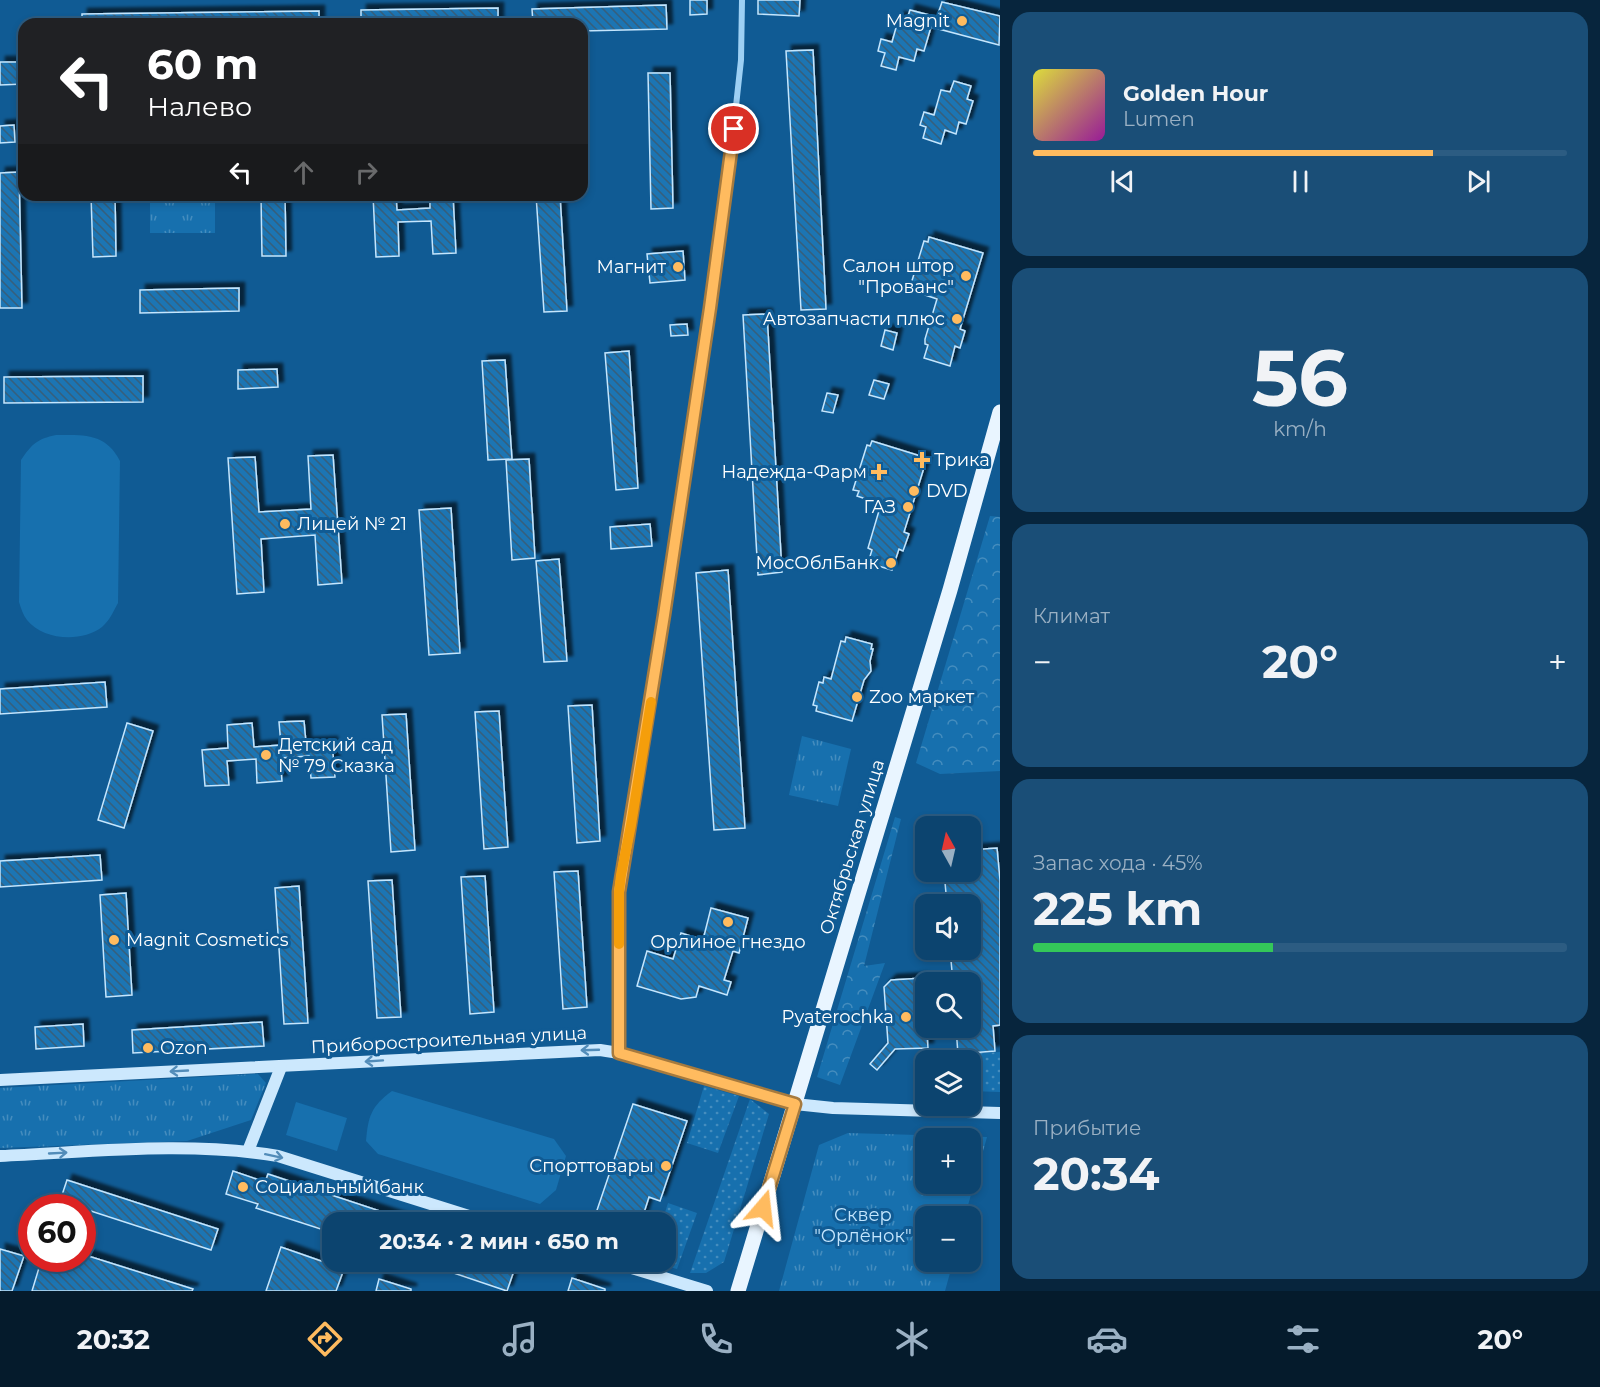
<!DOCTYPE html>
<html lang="ru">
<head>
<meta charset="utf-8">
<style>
	:root { --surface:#0c446f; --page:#1a4e77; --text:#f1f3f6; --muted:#9ab0c3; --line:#2c5c82; --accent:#ffbb5f }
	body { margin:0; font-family:Montserrat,sans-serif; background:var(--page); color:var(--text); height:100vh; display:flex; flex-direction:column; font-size:22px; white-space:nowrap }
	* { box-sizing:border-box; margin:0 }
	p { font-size:20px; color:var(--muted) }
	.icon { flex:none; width:33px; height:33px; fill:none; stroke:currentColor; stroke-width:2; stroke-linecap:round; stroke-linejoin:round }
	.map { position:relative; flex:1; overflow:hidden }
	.details { display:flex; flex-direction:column; gap:12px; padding:12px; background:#07253d; width:600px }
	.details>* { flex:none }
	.banner { position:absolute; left:18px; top:18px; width:570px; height:183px; border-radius:18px; box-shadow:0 3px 9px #0003,0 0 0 2px var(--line); background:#202124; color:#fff; overflow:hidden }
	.needle { width:39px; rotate:352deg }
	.controls { position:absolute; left:915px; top:816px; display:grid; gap:12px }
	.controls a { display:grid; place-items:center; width:66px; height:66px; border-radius:12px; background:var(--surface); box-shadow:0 3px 9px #0003,0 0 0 2px var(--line); font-size:30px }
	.speed { position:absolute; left:18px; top:1194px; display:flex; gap:12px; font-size:30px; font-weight:700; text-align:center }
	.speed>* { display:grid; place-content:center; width:78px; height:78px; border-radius:50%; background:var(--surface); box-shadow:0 3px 9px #0003,0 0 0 2px var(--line); line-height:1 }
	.speed .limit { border:9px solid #d22; background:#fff; color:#111 }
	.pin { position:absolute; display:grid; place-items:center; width:51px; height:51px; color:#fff; margin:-26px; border:3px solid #fff; border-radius:50%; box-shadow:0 2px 6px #0007 }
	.me { position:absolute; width:66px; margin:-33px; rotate:17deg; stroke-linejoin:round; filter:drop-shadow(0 0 4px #0008) }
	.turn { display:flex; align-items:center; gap:21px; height:126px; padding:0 30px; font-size:27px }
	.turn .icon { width:78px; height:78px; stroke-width:2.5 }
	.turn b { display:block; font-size:42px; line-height:51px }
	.lanes { display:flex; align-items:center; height:57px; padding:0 30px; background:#0003; justify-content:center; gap:30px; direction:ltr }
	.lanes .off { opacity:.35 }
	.big { font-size:45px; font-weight:700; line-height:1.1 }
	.details .card { flex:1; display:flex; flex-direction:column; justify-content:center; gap:9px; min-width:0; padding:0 21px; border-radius:18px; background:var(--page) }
	.details .dial { align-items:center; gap:0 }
	.dial b { font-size:78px; line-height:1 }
	.song { display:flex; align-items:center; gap:18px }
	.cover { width:72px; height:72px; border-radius:9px; background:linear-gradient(135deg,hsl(60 70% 55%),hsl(300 70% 35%)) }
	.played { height:6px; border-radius:3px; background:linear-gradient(90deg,var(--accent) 75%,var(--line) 75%) }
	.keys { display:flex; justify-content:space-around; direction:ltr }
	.heat { display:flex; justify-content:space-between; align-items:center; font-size:33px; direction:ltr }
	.charge { height:9px; border-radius:4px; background:linear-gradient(90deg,#34c759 45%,var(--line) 0) }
	.trip { position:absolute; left:322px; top:1212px; width:354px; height:60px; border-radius:18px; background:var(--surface); box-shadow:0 3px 9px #0003,0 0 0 2px var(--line); font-weight:700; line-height:60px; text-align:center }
	.tabs { display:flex; height:96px; justify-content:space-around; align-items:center; background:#051b2c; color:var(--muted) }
	.tabs .icon { width:42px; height:42px }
	.tabs .active { color:var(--accent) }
	.tabs b { font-size:27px; color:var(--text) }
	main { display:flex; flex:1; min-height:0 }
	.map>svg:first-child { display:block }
	.grass { fill:url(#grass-dots) }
	.forest { fill:url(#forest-crowns) }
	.park { fill:url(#park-tufts); fill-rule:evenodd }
	.pitch { fill:#1770ae }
	.building { fill:url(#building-back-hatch); stroke:#c4e6fe; stroke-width:1.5; filter:url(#shadow) }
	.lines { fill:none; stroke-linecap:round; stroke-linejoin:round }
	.street { stroke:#9dd0f4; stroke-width:6 }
	.secondary { stroke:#cce8fd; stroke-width:12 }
	.primary { stroke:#e9f5ff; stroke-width:15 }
	.oneway { stroke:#528cb9 }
	.route-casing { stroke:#a67a3e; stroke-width:15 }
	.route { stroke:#ffbb5f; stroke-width:10 }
	.slow { stroke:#f59e0b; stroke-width:10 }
	.poi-dot { fill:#ffbb5f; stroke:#105b94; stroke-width:2 }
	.labels { text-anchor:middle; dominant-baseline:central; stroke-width:6; stroke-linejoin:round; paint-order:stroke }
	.poi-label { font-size:18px; fill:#fff; stroke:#105b94; text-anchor:end }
	.street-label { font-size:18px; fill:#fff; stroke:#105b94 }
	.park-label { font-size:18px; fill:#c4e6fe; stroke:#105b94 }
</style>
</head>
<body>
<main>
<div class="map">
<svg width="1000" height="1291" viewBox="0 0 1000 1291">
	<defs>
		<pattern id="grass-dots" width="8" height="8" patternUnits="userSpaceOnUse" patternTransform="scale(1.5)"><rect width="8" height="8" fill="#1770ae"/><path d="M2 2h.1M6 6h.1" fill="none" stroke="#458dbe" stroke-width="1.8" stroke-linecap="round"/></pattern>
		<pattern id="forest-crowns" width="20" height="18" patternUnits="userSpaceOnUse" patternTransform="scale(1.5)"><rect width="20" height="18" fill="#1770ae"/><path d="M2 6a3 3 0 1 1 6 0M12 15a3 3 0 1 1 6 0" fill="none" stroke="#458dbe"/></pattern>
		<pattern id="park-tufts" width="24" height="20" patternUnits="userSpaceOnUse" patternTransform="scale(1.5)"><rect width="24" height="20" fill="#1770ae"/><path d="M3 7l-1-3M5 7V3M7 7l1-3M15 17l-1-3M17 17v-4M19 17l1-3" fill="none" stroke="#458dbe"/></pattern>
		<pattern id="building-back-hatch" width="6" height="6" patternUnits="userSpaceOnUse" patternTransform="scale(1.5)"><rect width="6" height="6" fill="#1d74b3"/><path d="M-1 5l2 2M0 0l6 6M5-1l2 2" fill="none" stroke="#375e7a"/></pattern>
		<filter id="shadow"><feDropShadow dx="5.5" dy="-5.5" stdDeviation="1.5" flood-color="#0009"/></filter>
	</defs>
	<rect width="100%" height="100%" fill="#105b94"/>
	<g class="grass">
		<path d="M1000 1052V1092L971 1091 970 1060H951L950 1055Z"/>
		<path d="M704 1086 739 1096 718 1153 687 1143Z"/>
		<path d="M750 1099 769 1114 724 1262 706 1273H690Z"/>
		<path d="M668 1203 697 1213 677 1269 653 1262H666V1222H662Z"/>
	</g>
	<g class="forest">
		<path d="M990 516 1000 517V771L940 774 916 763Z"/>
		<path d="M895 817 901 819 864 966 885 963 840 1085 817 1077Z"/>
	</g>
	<g class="park">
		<rect x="150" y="195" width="65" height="38"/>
		<path d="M802 736 851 749 838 806 789 795Z"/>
		<path d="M258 1074 266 1083 251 1120 187 1141 0 1148V1088Z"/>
		<path d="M848 1133 987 1137 965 1216H926V1262H953L945 1291H779L819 1145ZM926 1138H970V1184H926Z"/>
	</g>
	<g class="pitch">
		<path d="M56 435C84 435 106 433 120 461L118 603C113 612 110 620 102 627 81 643 43 640 27 620 23 615 21 608 19 602L21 460C32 444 37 439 56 435Z"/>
		<path d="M392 1091 554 1139 566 1156 556 1190 540 1204 378 1154 366 1141C368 1117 371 1106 392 1091Z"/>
		<path d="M296 1102 347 1118 337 1151 286 1135Z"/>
	</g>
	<g class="building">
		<path d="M690 0H707V14L690 15Z"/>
		<path d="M758 0H800L799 16 758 14Z"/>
		<path d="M942 2 1000 16 999 45 931 27 924 51 917 49 914 61 899 57 896 70 881 66 885 53 878 51 881 39 892 42 899 17 907 19 910 10 937 17Z"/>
		<path d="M666 5 667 29 582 31V24H533L532 9Z"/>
		<path d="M498 8V24H361V10Z"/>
		<path d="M319 11V24H82V14Z"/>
		<path d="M813 50 826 309 801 310 786 51Z"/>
		<path d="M0 62H24V84L0 85Z"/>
		<path d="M648 73H670L673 208 651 209Z"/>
		<path d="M954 81 971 86 967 99 973 101 966 124 959 122 956 134 945 130 941 144 923 138 926 127 920 125 924 112 934 115 941 90 950 92Z"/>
		<path d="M14 125 15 142 0 143V126Z"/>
		<path d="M19 172 22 308H0V173Z"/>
		<path d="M91 195H115L116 256 93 257Z"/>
		<path d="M261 195H285L286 256H262Z"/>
		<path d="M373 195H396L397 210 430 208V195H453L456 253 433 254 431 221 398 222 399 256 376 257Z"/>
		<path d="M536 195H560L567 311 544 312Z"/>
		<path d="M929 237 983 253 960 329 965 331 960 348 955 346 950 366 924 358 928 345 925 344V339L937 299 913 291 915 285 911 284 924 241 928 242Z"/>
		<path d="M683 251 685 280 650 283 647 254Z"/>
		<path d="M239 288V311L140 313V290Z"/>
		<path d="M767 314 782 572 758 575 743 315Z"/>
		<path d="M687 324 688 335 671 336 670 325Z"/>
		<path d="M885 330 897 333 893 350 881 346Z"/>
		<path d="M629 351 638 488 616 490 605 353Z"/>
		<path d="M505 360 512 459 488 460 482 361Z"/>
		<path d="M277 369 278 387 238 389V370Z"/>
		<path d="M143 376V402L4 403V377Z"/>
		<path d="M874 380 889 384 884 399 869 395Z"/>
		<path d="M827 393 838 395 833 413 822 411Z"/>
		<path d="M872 441 927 458 904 532 909 534 903 551 899 549 892 570 868 563 872 550 868 548 881 504 857 496 859 491 853 490 867 445 870 446Z"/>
		<path d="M333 455 342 583 318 585 315 535 261 539 264 592 237 594 228 458 255 457 259 512 311 509 308 456Z"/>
		<path d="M529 459 535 558 512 560 506 460Z"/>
		<path d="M451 508 460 653 429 655 419 510Z"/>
		<path d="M650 524 652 546 611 549 610 527Z"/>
		<path d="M559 559 567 661 544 662 536 561Z"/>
		<path d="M728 570 745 828 714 830 696 573Z"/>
		<path d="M846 637 872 644 871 649H873L870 661 871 671 864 680 852 721 816 711 817 706 813 705 819 682 823 683 824 677 831 679 841 641 845 642Z"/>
		<path d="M105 682 107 707 0 714V689Z"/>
		<path d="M592 705 600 841 577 843 568 706Z"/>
		<path d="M499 711 508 847 484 849 475 712Z"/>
		<path d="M406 714 415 850 391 852 382 715Z"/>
		<path d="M304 721 306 743 332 742 335 777 311 778 309 756 280 758 282 781 257 783 256 759 227 761 229 785 205 786 202 750 228 748 227 725 252 723 254 747 281 745 279 722Z"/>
		<path d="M127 723 153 731 124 828 98 820Z"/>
		<path d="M997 848 1000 880V1025L993 1026 995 1051 958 1054 956 1028H970V982H953L950 950H970V904H947L944 872H970V850Z"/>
		<path d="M100 855 102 880 0 887V861Z"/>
		<path d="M578 871 587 1007 563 1009 554 872Z"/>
		<path d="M485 876 494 1012 470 1014 461 877Z"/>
		<path d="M392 880 401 1017 377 1018 368 881Z"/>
		<path d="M299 886 308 1023 284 1024 275 888Z"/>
		<path d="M126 893 132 995 106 997 100 895Z"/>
		<path d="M711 908 748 918 739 953 733 951 724 980 731 982 727 995 699 986 696 997 681 999 637 986 647 951 673 959 681 933 703 940Z"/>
		<path d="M923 978 928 1048 895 1049 877 1070 870 1064 888 1043 884 987 891 980Z"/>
		<path d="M262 1022 264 1046 133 1053 132 1030Z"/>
		<path d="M83 1024 84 1046 36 1049 35 1027Z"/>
		<path d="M633 1104 687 1121 660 1201 649 1197 641 1222H593Z"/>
		<path d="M233 1171 265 1182 268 1174 410 1221V1222H333V1233L256 1208 258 1204 226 1194Z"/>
		<path d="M67 1180 218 1229 211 1250 60 1201Z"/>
		<path d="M281 1247 344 1269 336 1291H266Z"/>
		<path d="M0 1249 24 1256 12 1291H0Z"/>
		<path d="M82 1254 193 1289 192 1291H32L42 1258H82Z"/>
		<path d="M425 1262H517L507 1291 424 1263Z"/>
		<path d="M572 1278 605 1289V1291H568Z"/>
		<path d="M379 1279 411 1289V1291H376Z"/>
	</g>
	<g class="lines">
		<path class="street" d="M619 1053V892L654 681 710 308 731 152 741 60 742 0"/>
		<g class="secondary">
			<path d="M0 1080 600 1050 619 1053 795 1104 833 1108 1000 1113"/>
			<path d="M248 1151 281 1067"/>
			<path d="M0 1156C92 1152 187 1141 278 1156L488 1222"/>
			<path d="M612 1262 707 1291"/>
		</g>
		<path class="primary" d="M738 1291 950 590 1000 412"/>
	</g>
	<defs><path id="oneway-shaft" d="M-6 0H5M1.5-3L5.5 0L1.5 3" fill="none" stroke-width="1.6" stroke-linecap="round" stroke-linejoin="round" transform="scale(1.5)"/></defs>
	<g class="oneway">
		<use href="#oneway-shaft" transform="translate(590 1050) rotate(178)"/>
		<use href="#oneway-shaft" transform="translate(374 1061) rotate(176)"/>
		<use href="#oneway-shaft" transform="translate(179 1071) rotate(177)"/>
		<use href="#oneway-shaft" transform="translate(58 1153) rotate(-3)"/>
		<use href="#oneway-shaft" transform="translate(274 1156) rotate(12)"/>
	</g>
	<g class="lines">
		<g class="route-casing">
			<path id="route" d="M734 129 710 308 664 615 619 892V1053L795 1104 763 1208"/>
		</g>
		<use href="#route" class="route"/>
		<path class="slow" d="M619 944V892L621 875 631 825 651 702"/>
	</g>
	<g class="poi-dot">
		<circle cx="962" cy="21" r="6"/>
		<circle cx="678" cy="267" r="6"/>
		<circle cx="966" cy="276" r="6"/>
		<circle cx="957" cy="319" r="6"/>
		<path d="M919 451h6v6h6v6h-6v6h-6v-6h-6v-6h6z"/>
		<path d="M876 463h6v6h6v6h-6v6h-6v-6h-6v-6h6z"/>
		<circle cx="914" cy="491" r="6"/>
		<circle cx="908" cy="507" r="6"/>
		<circle cx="285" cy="524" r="6"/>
		<circle cx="891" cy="563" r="6"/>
		<circle cx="857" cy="697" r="6"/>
		<circle cx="266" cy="755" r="6"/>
		<circle cx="728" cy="922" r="6"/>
		<circle cx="114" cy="940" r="6"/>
		<circle cx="906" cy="1017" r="6"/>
		<circle cx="148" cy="1048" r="6"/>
		<circle cx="666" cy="1166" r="6"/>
		<circle cx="243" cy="1187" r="6"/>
	</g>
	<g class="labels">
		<g class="poi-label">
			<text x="950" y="21">Magnit</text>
			<text x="954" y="266">Салон штор<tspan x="954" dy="21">"Прованс"</tspan></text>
			<text x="666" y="267">Магнит</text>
			<text x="945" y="319">Автозапчасти плюс</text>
			<text x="934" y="460" text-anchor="start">Трика</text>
			<text x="867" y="472">Надежда-Фарм</text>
			<text x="926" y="491" text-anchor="start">DVD</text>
			<text x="896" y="507">ГАЗ</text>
			<text x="297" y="524" text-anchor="start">Лицей № 21</text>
			<text x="879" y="563">МосОблБанк</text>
			<text x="869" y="697" text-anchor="start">Zoo маркет</text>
			<text x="278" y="745" text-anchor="start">Детский сад<tspan x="278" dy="21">№ 79 Сказка</tspan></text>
			<text x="126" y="940" text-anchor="start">Magnit Cosmetics</text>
			<text x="728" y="942" text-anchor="middle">Орлиное гнездо</text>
			<text x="894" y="1017">Pyaterochka</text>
			<text x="160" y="1048" text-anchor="start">Ozon</text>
			<text x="654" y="1166">Спорттовары</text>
			<text x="255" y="1187" text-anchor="start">Социальный банк</text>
		</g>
		<g class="street-label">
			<text transform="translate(852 847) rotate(-73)">Октябрьская улица</text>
			<text transform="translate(449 1040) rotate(-3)">Приборостроительная улица</text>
		</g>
		<g class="park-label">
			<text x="863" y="1215">Сквер<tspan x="863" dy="21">"Орлёнок"</tspan></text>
		</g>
	</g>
</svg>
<div class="controls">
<a><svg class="needle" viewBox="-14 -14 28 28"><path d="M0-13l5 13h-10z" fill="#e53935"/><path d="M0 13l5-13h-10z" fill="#9ab0c3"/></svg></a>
<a><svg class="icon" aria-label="sound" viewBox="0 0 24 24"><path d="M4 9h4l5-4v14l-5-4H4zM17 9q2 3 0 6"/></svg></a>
<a><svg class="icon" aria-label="search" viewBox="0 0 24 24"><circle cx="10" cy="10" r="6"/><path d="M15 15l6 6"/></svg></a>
<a><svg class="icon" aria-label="layers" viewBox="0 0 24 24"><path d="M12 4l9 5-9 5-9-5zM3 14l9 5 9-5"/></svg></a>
<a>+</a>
<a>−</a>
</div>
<div class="speed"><div class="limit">60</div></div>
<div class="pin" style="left:734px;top:129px;background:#d93025"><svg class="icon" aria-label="arrive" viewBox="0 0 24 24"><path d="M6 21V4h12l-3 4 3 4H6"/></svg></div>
<svg class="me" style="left:763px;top:1208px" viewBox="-20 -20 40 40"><path d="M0-17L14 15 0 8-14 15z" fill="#ffbb5f" stroke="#fff" stroke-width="4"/></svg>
<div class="trip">20:34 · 2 мин · 650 m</div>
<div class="banner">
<div class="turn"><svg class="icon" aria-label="left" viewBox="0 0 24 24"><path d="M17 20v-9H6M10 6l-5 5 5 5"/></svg><div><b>60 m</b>Налево</div></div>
<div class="lanes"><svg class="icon" aria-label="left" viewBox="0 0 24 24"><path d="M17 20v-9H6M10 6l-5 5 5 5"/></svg><svg class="icon off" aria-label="ahead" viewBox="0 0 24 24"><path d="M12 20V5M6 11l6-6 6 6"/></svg><svg class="icon off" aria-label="right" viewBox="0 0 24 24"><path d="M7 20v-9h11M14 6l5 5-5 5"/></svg></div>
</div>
</div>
<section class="details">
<div class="card">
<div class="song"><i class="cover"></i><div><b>Golden Hour</b><p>Lumen</p></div></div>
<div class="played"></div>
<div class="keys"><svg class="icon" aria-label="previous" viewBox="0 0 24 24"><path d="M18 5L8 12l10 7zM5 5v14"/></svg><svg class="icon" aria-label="pause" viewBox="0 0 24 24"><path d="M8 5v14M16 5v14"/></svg><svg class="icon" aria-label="next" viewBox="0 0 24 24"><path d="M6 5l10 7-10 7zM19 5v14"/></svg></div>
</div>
<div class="card dial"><b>56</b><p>km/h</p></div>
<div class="card"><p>Климат</p>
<div class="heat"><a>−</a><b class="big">20°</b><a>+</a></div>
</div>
<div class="card"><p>Запас хода · 45%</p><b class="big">225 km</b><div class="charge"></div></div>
<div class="card"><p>Прибытие</p><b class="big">20:34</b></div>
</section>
</main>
<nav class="tabs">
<b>20:32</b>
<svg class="icon active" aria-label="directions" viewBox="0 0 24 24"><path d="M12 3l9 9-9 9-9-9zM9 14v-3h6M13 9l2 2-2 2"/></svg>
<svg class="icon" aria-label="music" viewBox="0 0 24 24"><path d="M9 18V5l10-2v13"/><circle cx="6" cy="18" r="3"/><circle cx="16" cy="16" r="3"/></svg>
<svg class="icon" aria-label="phone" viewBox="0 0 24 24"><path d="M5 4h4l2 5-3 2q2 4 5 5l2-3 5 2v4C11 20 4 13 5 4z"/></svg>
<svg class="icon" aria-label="climate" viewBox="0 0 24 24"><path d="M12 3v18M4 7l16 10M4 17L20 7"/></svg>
<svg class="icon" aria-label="car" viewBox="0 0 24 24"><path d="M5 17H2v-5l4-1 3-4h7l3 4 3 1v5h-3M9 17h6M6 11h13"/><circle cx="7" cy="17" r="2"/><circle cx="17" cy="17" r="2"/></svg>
<svg class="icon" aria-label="filters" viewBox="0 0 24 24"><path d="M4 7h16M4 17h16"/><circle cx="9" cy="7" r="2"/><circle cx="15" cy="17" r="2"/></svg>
<b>20°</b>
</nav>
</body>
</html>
